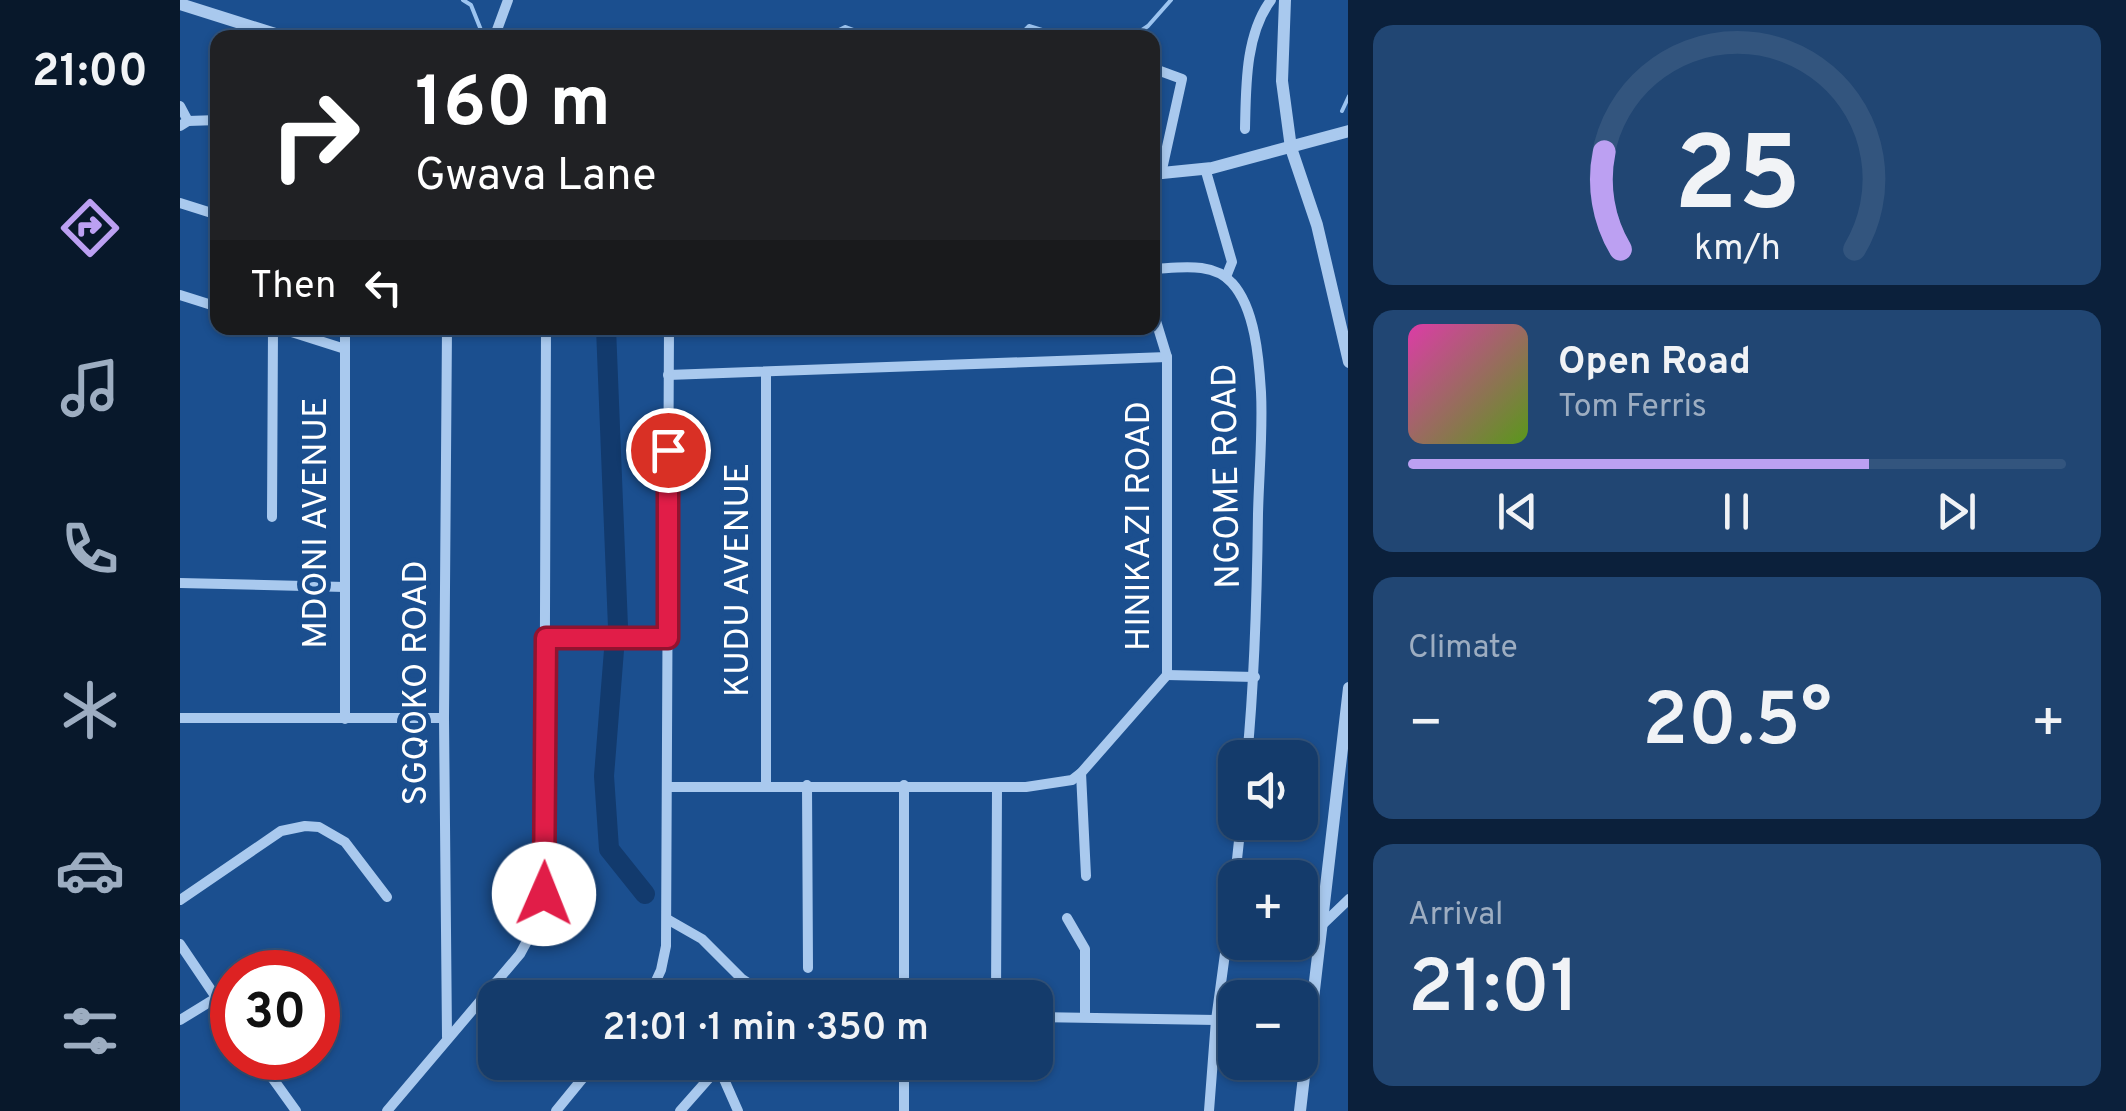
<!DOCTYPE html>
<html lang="en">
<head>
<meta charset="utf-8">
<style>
	:root { --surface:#143b6b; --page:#214673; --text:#f1f3f6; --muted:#9dadc1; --line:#33557e; --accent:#bca0f2 }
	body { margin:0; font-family:Overpass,sans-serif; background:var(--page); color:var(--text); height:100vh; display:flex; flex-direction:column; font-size:38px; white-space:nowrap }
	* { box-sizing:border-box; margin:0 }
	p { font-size:32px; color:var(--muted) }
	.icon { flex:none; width:55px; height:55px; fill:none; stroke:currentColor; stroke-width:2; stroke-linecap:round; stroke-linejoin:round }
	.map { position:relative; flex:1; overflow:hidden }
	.sheet { display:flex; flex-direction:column; gap:25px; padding:25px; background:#0b203b; width:778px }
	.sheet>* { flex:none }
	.banner { position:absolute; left:30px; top:30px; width:950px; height:305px; border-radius:20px; box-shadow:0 2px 8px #0004,0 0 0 2px var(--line); background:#202124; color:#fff; overflow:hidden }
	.controls { position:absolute; left:1038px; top:740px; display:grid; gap:20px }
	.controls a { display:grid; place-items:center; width:100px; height:100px; border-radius:20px; background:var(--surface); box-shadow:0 2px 8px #0004,0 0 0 2px var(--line); font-size:50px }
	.speed { position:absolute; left:30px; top:950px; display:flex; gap:20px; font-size:50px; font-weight:700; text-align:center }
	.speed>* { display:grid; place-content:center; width:130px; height:130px; border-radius:50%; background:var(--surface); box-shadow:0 2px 8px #0004,0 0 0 2px var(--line); line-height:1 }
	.speed .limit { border:15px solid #d22; background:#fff; color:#111 }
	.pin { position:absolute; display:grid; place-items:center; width:85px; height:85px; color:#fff; margin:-42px; border:5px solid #fff; border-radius:50%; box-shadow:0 2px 10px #0007 }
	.me { position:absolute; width:110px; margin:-55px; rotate:1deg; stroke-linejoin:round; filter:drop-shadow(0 0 8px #0008) }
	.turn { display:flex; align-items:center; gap:35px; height:210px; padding:0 40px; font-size:45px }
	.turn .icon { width:130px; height:130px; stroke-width:2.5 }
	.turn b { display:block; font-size:70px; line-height:85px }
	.then { display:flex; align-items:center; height:95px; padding:0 40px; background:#0003; gap:20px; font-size:38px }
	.big { font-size:75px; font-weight:600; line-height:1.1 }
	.sheet .card { flex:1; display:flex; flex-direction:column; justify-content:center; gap:15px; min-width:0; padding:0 35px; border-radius:20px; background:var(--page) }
	.sheet .dial { align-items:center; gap:0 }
	.dial svg { height:260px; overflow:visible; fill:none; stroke:var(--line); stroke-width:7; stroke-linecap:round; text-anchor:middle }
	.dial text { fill:var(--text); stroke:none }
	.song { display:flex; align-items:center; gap:30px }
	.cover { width:120px; height:120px; border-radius:15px; background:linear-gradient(135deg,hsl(320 70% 55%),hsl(90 70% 35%)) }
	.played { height:10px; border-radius:5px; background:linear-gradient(90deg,var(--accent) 70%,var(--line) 70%) }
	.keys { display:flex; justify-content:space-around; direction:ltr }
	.heat { display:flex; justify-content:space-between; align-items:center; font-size:55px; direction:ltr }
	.trip { position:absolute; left:298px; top:980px; width:575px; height:100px; border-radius:20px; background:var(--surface); box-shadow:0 2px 8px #0004,0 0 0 2px var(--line); font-weight:600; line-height:100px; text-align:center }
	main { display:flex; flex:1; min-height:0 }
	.menu { display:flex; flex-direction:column; width:180px; justify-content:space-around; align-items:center; background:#08182b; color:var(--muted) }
	.menu .icon { width:70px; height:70px }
	.menu .active { color:var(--accent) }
	.menu b { font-size:45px; color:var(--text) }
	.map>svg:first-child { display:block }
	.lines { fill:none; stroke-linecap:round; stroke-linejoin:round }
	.stream { stroke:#9cc4f0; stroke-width:4 }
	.river { stroke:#123a6d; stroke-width:20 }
	.minor { stroke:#a9c9ee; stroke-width:10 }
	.tertiary { stroke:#a9c9ee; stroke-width:12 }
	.route-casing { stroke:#92132f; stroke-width:25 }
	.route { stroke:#e11d48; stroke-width:18 }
	.labels { text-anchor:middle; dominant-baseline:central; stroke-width:10; stroke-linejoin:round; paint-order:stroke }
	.street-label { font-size:35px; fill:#fff; stroke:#1b4f8f }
</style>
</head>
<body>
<main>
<nav class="menu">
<b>21:00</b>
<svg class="icon active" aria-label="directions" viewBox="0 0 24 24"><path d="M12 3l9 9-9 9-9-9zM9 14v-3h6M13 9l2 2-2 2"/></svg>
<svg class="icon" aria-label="music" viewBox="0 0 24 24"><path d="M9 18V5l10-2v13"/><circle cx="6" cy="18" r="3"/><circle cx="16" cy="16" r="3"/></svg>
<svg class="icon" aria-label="phone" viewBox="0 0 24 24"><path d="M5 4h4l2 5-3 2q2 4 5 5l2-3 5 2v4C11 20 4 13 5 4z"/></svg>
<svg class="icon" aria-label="climate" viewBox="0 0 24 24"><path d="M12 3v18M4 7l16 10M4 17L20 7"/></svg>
<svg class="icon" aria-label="car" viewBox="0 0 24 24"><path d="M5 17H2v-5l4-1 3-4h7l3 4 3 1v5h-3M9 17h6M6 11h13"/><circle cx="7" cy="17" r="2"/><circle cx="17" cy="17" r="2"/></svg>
<svg class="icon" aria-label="filters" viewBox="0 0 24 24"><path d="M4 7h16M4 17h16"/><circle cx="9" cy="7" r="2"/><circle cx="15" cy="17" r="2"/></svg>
</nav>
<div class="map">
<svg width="1169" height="1111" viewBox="0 0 1169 1111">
	<rect width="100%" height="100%" fill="#1b4f8f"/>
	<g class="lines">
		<g class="stream">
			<path d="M283 0 291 5 301 30 311 34"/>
			<path d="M643 38 665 27 695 38"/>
			<path d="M837 38 849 26 888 38"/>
			<path d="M950 38 968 26 991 0"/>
			<path d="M1162 111 1169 96"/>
		</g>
		<g class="river">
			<path d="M426 328 438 627"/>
			<path d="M434 650 424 776 429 849 465 894"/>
		</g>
		<g class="minor">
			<path d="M314 38 328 0"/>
			<path d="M972 68 1002 79 981 174"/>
			<path d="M0 106 8 121"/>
			<path d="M0 126 8 121 38 120"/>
			<path d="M1065 129C1066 87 1065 35 1091 0"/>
			<path d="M1025 168 1052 262 1046 277"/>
			<path d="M0 203 38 215"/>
			<path d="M972 269C998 268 1033 261 1052 283 1075 308 1079 359 1081 392 1083 432 1079 473 1078 514 1077 595 1075 676 1067 758"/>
			<path d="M0 295 38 307"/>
			<path d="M99 328 165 349"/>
			<path d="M267 328 264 718 267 1037"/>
			<path d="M586 374V786"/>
			<path d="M488 375 987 357"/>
			<path d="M92 517 93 328"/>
			<path d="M0 583 165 587"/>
			<path d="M366 638 487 637"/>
			<path d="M987 675 1075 677"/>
			<path d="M0 718H264"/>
			<path d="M165 719V328"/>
			<path d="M901 773 906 876"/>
			<path d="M627 785 628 968"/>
			<path d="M489 787H846L892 780 901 773 987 675V357L972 308"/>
			<path d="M1055 878 1061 822"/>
			<path d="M0 900 101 831 125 826 139 827 165 842 207 897"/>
			<path d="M887 918 905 949V1017"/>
			<path d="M487 919 522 939 562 979 591 998"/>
			<path d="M1141 926 1169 899"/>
			<path d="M0 944 52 1021"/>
			<path d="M468 998 481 970 486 946 489 328"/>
			<path d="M724 998V785"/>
			<path d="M816 998 817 788"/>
			<path d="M855 1017 1036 1020"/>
			<path d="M0 1020 36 998"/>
			<path d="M78 1058 116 1111"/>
			<path d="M530 1062 543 1077 558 1111"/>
			<path d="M724 1062V1111"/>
			<path d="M207 1111 340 954 359 919 364 894 366 328"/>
			<path d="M376 1111 416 1062"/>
			<path d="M500 1111 538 1068"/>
			<path d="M1029 1111 1036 1020 1055 880"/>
		</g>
		<g class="tertiary">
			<path d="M1105 0 1102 81 1111 148 1137 225 1169 362"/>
			<path d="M0 4 108 38"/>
			<path d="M972 174 1032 168 1169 131"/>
			<path d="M1120 1111 1169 688"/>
		</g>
	</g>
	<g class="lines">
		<g class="route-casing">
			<path id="route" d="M364 894 366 638H488V450"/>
		</g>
		<use href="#route" class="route"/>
	</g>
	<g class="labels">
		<g class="street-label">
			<text transform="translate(1048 476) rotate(-91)">NGOME ROAD</text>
			<text transform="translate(137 523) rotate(-90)">MDONI AVENUE</text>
			<text transform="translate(960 526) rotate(-90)">HINIKAZI ROAD</text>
			<text transform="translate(559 580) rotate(-90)">KUDU AVENUE</text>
			<text transform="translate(237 683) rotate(-90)">SGQOKO ROAD</text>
		</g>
	</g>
</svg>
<div class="controls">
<a><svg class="icon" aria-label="sound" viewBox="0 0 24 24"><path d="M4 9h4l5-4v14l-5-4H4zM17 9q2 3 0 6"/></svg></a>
<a>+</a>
<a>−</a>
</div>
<div class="speed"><div class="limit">30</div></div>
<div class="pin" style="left:488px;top:450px;background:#d93025"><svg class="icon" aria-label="arrive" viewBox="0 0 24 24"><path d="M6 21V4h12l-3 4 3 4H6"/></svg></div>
<svg class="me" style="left:364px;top:894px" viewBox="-20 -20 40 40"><circle r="19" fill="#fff"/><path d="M0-13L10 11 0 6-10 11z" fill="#e11d48"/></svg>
<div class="trip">21:01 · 1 min · 350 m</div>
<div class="banner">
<div class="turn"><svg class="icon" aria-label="right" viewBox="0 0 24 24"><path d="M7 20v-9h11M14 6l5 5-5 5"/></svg><div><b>160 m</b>Gwava Lane</div></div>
<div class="then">Then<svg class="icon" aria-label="left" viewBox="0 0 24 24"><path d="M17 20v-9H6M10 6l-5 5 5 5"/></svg></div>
</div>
</div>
<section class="sheet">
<div class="card dial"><svg viewBox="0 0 100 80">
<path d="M14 69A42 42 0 1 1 86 69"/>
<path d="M14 69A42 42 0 0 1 9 39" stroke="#bca0f2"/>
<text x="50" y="56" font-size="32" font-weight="700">25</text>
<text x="50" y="72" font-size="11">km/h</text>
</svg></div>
<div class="card">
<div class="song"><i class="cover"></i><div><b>Open Road</b><p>Tom Ferris</p></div></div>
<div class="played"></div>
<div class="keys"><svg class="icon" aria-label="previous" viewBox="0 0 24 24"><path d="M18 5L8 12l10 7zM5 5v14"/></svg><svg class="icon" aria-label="pause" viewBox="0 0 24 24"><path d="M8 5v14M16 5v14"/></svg><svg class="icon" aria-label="next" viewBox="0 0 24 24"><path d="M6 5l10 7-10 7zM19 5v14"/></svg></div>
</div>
<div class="card"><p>Climate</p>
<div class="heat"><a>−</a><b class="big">20.5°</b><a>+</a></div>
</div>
<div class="card"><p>Arrival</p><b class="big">21:01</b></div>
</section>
</main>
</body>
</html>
